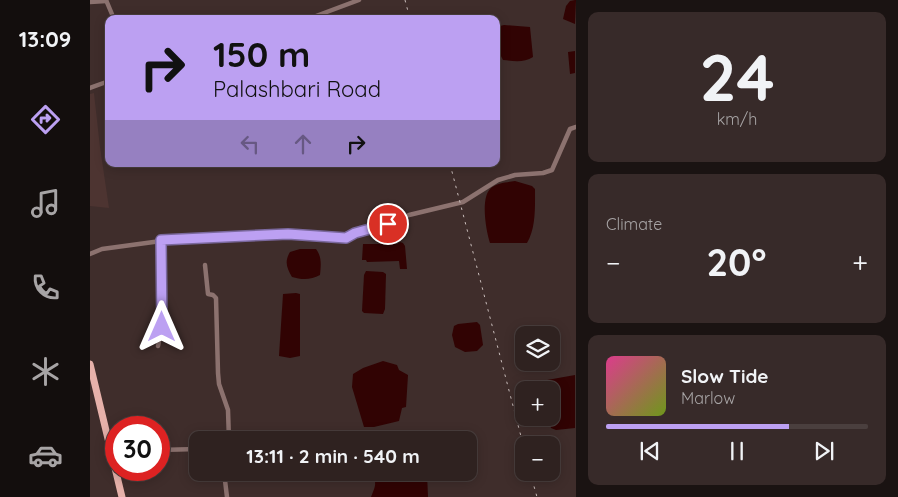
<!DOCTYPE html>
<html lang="en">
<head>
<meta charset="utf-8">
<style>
	:root { --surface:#2f2220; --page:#372a29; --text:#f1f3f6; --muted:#a7a4a5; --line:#4a3f3e; --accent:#bca0f2 }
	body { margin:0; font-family:Quicksand,sans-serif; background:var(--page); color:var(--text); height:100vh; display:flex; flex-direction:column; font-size:19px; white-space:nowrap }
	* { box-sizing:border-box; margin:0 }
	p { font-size:16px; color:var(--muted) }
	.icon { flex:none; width:28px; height:28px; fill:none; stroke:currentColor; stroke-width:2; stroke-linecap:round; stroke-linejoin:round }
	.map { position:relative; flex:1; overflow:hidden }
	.sheet { display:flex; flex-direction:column; gap:12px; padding:12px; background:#1a1312; width:322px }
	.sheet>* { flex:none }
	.hud { position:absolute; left:15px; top:15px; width:395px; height:152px; border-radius:10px; box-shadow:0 2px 12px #0003,0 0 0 1px var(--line); background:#bca0f2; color:#111; overflow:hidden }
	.controls { position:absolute; left:425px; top:326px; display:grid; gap:10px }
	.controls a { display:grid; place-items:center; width:45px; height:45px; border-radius:10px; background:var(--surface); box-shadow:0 2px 12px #0003,0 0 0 1px var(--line); font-size:25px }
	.speed { position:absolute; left:15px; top:416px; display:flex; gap:10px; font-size:25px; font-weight:700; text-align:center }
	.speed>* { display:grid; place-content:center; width:65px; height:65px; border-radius:50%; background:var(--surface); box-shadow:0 2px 12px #0003,0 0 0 1px var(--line); line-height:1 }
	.speed .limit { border:8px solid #d22; background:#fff; color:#111 }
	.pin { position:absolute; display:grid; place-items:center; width:42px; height:42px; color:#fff; margin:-21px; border:2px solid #fff; border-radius:50%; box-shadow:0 1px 5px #0007 }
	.me { position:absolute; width:55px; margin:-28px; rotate:0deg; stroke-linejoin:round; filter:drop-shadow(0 0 4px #0008) }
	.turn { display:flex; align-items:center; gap:18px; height:105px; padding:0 25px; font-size:22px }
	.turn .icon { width:65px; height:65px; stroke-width:2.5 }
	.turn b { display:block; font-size:35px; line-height:42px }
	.lanes { display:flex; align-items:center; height:48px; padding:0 25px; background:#0003; justify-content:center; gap:25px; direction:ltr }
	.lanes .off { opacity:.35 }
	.big { font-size:38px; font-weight:700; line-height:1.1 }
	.sheet .tile { flex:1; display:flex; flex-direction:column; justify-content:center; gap:8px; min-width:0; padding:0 18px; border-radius:10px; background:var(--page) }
	.sheet .dial { align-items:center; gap:0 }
	.dial b { font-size:65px; line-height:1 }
	.song { display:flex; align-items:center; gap:15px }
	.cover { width:60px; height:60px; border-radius:8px; background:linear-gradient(135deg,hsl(330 70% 55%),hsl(80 70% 35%)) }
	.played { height:5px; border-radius:2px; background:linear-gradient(90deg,var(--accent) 70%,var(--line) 70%) }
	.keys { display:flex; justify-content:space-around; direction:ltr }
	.heat { display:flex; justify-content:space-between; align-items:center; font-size:28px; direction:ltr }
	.trip { position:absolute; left:99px; top:431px; width:288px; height:50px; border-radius:10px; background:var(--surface); box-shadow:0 2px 12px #0003,0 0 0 1px var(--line); font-weight:700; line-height:50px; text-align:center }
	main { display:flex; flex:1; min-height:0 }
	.menu { display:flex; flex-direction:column; width:90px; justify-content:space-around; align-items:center; background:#130e0d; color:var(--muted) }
	.menu .icon { width:35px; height:35px }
	.menu .on { color:var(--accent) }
	.menu b { font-size:22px; color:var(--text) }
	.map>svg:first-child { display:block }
	.built { fill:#4d3431 }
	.water { fill:#310303 }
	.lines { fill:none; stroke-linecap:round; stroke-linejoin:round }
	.minor { stroke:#8c726f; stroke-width:4.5 }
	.primary { stroke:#e6b1aa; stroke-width:7 }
	.rail { stroke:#c9bdbb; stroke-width:1; stroke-dasharray:2.5 5; stroke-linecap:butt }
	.route-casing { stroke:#7a689d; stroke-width:12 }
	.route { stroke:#bca0f2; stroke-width:9 }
</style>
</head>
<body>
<main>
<nav class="menu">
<b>13:09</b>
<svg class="icon on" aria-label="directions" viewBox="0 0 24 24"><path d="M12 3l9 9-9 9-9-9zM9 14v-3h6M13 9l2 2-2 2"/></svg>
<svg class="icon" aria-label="music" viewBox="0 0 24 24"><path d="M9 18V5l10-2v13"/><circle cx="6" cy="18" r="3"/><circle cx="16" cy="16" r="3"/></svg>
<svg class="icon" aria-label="phone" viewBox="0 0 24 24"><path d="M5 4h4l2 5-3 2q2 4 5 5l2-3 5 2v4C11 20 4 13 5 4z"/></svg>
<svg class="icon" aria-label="climate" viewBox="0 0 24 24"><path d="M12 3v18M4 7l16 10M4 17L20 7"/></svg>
<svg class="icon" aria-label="car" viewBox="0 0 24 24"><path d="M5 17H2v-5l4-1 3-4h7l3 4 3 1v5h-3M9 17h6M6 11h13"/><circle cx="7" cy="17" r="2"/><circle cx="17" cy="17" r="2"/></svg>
</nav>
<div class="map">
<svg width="486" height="497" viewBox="0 0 486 497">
	<rect width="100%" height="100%" fill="#3f2d2b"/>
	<path class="built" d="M4 93 10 147 19 208 0 206V94Z"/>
	<g class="water">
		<path d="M485 0H486L485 24 473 19 476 6 480 1Z"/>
		<path d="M414 25 440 27 443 57C434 63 423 61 413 60 407 50 408 38 410 26Z"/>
		<path d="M485 51V73L480 74 478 52Z"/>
		<path d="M425 181 442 186 445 189C445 207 446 228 437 243H400C396 231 390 197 401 188 407 183 417 182 425 181Z"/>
		<path d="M310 242 313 243 315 246 317 269H310L309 261 277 262 276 260H272L273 244H307Z"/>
		<path d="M210 249H226C232 257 231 265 230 275 221 280 212 280 202 277 197 268 194 262 200 252Z"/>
		<path d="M276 271 293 272 296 274 295 309 293 314 274 313 272 311 274 275Z"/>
		<path d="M206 293 210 294V356L200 358 189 356 193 294Z"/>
		<path d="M387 322 390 325 393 345 387 351 375 352 365 347 362 335 364 326 368 324Z"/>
		<path d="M293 361 307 365 309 370 318 375 316 407 312 408 309 421 284 427H274L262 387 263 374 273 368Z"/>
		<path d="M485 375V428L466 430 461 428 458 418H461V390H457V380Z"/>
		<path d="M281 473H337L338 497H281C285 487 288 482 281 473Z"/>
	</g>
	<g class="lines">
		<g class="minor">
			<path d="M16 0 24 19"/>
			<path d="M0 2 16 1"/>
			<path d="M218 19 269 0"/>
			<path d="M0 88 19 81"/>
			<path d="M0 254 12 249 71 241 198 234 256 238 265 233 298 224 319 215 373 202 408 180 425 175 453 173 462 170 480 129 486 127"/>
			<path d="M115 265 118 294 123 295 126 298 128 373 129 384 138 410 139 440"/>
			<path d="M68 346 72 327 71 241"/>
			<path d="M69 450 108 449"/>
			<path d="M134 472 137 497"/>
		</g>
		<path class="primary" d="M0 364 32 497"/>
		<g class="rail">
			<path d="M315 0 320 19"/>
			<path d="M360 164 434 448"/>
			<path d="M440 472 447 497"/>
		</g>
	</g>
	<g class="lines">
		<g class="route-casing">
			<path id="route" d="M72 327 71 240 198 234 256 238 265 233 298 224"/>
		</g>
		<use href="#route" class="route"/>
	</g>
</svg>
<div class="controls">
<a><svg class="icon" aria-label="layers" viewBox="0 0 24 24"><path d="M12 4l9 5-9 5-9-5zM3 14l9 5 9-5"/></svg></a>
<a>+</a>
<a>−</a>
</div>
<div class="speed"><div class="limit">30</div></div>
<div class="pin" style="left:298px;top:224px;background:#d93025"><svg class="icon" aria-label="arrive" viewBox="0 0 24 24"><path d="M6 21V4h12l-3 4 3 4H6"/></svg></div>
<svg class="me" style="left:72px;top:327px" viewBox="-20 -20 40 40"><path d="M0-17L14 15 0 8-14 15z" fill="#bca0f2" stroke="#fff" stroke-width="4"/></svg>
<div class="trip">13:11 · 2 min · 540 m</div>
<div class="hud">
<div class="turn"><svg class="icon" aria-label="right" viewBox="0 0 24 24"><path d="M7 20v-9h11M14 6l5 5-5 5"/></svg><div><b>150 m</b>Palashbari Road</div></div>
<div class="lanes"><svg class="icon off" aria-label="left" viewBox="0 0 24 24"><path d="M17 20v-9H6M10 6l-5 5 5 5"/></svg><svg class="icon off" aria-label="ahead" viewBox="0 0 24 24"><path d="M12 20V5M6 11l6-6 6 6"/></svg><svg class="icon" aria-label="right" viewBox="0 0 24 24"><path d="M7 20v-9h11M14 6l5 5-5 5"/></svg></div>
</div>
</div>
<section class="sheet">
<div class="tile dial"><b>24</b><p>km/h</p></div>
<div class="tile"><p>Climate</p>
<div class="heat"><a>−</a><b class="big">20°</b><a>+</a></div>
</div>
<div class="tile">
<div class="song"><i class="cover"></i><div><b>Slow Tide</b><p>Marlow</p></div></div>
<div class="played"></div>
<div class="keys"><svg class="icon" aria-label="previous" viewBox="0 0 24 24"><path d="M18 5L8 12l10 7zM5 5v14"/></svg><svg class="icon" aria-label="pause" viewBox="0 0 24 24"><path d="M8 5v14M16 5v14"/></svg><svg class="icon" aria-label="next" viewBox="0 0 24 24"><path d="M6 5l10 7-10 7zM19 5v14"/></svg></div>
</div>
</section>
</main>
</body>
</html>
